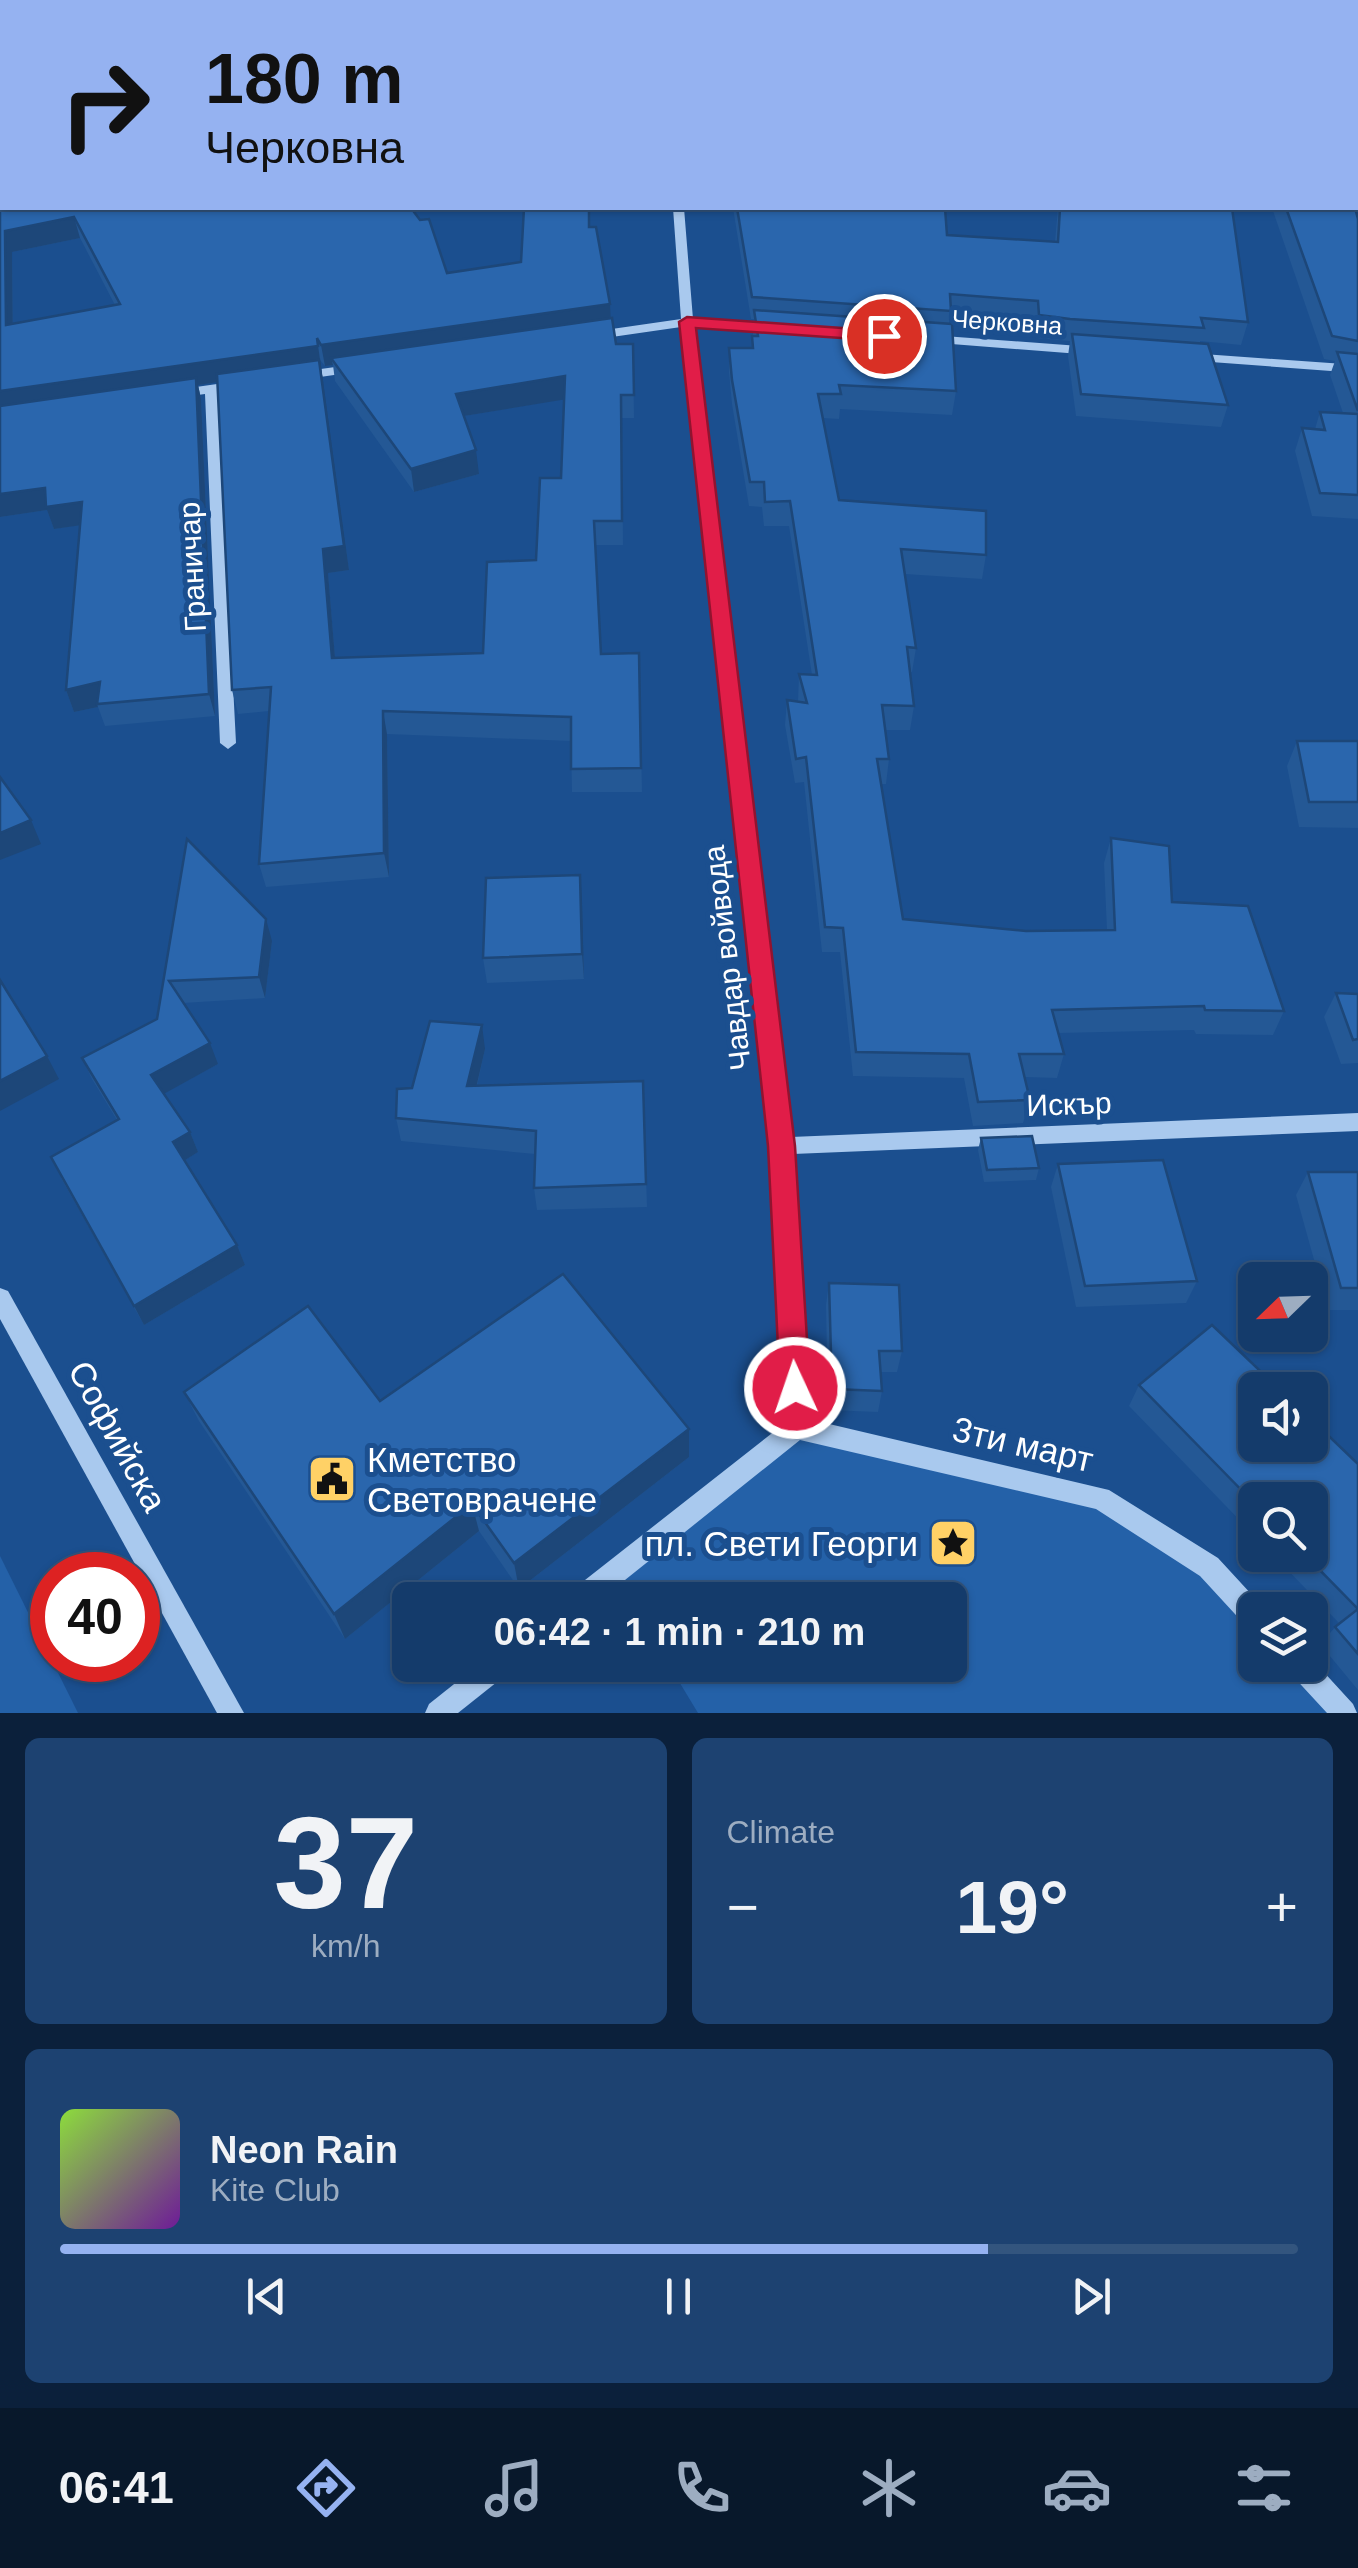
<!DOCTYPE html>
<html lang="en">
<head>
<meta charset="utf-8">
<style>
	:root { --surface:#143b6b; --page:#1d4271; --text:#f1f3f6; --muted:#9dadc1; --line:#33557e; --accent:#95b2f1 }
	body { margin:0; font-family:Arial,sans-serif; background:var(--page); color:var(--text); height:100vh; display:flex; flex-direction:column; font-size:38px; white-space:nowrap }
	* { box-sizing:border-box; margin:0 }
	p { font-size:32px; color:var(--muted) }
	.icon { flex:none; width:55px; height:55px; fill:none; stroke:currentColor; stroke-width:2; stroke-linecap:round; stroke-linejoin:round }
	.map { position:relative; height:1713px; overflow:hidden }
	.panel { display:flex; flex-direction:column; gap:25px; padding:25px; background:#0b203b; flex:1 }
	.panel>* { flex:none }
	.top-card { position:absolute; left:0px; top:0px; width:1360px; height:210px; box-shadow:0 2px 8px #0004,0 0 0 2px var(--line); background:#95b2f1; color:#111; overflow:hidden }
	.needle { width:65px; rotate:247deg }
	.tools { position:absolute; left:1238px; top:1262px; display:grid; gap:20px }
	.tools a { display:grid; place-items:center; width:90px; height:90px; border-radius:15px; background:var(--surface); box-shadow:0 2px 8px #0004,0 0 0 2px var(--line); font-size:50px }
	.speed { position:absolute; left:30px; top:1552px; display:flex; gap:20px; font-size:50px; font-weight:700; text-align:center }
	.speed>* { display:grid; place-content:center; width:130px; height:130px; border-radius:50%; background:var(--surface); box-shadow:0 2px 8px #0004,0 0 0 2px var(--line); line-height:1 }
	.speed .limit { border:15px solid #d22; background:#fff; color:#111 }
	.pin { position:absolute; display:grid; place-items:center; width:85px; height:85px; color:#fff; margin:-42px; border:5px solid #fff; border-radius:50%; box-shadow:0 2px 10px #0007 }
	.me { position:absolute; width:110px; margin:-55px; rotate:357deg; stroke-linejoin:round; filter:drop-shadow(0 0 8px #0008) }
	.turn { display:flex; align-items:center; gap:35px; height:210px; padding:0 40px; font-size:45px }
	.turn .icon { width:130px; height:130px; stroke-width:2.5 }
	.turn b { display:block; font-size:70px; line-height:85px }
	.big { font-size:75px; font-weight:700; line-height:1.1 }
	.panel .card { flex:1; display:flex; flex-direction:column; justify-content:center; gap:15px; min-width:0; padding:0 35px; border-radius:15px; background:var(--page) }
	.panel .dial { align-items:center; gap:0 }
	.dial b { font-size:130px; line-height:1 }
	.song { display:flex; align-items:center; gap:30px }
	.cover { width:120px; height:120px; border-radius:15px; background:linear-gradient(135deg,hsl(90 70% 55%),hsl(280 70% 35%)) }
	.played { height:10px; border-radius:5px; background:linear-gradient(90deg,var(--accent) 75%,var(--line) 75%) }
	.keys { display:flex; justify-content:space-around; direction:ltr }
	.heat { display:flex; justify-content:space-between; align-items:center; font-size:55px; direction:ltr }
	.panel .tiles { flex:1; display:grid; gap:25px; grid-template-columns:1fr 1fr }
	.card:last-child { grid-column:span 2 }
	.trip { position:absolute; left:392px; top:1582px; width:575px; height:100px; border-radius:15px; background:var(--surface); box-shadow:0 2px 8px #0004,0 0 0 2px var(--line); font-weight:700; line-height:100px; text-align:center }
	.tab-bar { display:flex; height:160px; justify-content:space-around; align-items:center; background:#08182b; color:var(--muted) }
	.tab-bar .icon { width:70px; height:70px }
	.tab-bar .active { color:var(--accent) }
	.tab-bar b { font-size:45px; color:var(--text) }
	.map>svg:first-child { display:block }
	.green { fill:#2461a8 }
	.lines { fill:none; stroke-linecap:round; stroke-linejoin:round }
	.minor { fill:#a9c9ee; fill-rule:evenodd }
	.wall { fill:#245895; fill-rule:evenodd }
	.shaded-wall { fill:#1d4779 }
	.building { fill:#2a66ad; stroke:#1d4779; stroke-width:2.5; fill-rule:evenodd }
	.route { fill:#e11d48; stroke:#92132f; stroke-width:2.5 }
	.labels { text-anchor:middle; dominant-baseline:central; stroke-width:10; stroke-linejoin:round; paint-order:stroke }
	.far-street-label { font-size:25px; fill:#fff; stroke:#1b4f8f }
	.street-label { font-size:30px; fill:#fff; stroke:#1b4f8f }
	.near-street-label { font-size:35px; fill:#fff; stroke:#1b4f8f }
	.near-poi-label { font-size:35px; fill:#fff; stroke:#1b4f8f; text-anchor:start }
</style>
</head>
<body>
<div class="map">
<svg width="1358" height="1713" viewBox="0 0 1358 1713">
	<rect width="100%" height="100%" fill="#1b4f8f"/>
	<g class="green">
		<path d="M797 1428 1101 1498 1255 1617V1665H1300L1344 1713H698L669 1665H950V1600H629L613 1574Z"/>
		<path d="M0 1556 78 1713H0Z"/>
	</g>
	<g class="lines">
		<g class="minor">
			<path d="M655 0H665L666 2H657Z"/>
			<path d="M673 208H684L693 319 774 324 780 328 774 332 694 326 791 1137 1358 1113V1131L793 1154 808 1419 1109 1490 1218 1558 1264 1608 1255 1610V1629L1246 1626 1200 1576 1096 1509 800 1440 600 1600H568L571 1591 785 1423 772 1146 681 327 591 340 585 336 591 332 681 319Z"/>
			<path d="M930 335 1093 347 1099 351 1093 355 926 342V336Z"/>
			<path d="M1189 353 1358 365V373L1184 360V354Z"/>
			<path d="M357 364 363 368 362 371 299 380 293 376 299 372Z"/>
			<path d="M238 381 243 382V388L218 392 236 743 228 749 220 743 205 394 175 398 168 394 175 390Z"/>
			<path d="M0 1288 8 1291 244 1713H217L0 1319Z"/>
			<path d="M1310 1657 1353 1704 1357 1713H1327L1291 1674 1287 1665H1310Z"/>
			<path d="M478 1665H511L507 1674 458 1713H425L429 1704Z"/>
		</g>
	</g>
	<g class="wall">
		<path d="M0 118 2 208 447 273 521 262 524 208H590V227L616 344H633L634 418H622L623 545H596L601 654 639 653 642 792H572L571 741 387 734 389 877 266 887 259 864 269 711 238 714 232 690 217 382 198 385 201 399 215 716 105 726 98 707 74 712 66 690 80 525 54 529 47 510 0 517ZM80 238 115 305 13 323 12 252ZM320 360 325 366 333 365 335 381 414 492 479 474 464 416 564 399 561 478 536 560 483 653 335 658 328 573 349 570Z"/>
		<path d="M733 208H945L947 235 1055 242 1058 208H1232L1248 322 1241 345 1200 341V343L1228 405 1221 427 1076 416 1068 356 1070 341 1035 338 1034 323 950 316 949 324 956 391 952 415 840 409 839 419 823 418 839 500 986 555 982 579 905 574 916 648 912 672H910L914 706 910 730H885L889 759 886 784H881L903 919 1026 931 1107 930 1104 863 1111 838 1172 902 1284 1011 1273 1035 1196 1034 1194 1030 1058 1033 1064 1054 1057 1078 1025 1077 1030 1100 1023 1123 973 1126 964 1078 853 1076 840 952H822L804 782 795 783 785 725 787 700 798 702 799 674 812 675 789 526H764L762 507 749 506 732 404 729 372V348H752L754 319H751Z"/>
		<path d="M1272 208H1355L1358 219V519L1312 516 1295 451 1302 428 1315 429 1320 412 1343 413 1330 375 1335 361 1324 359Z"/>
		<path d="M1297 741H1358V828L1299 827 1287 766Z"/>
		<path d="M187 839 272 941 265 998 183 1003 218 1064 164 1093 190 1132 198 1152 185 1160 237 1245 245 1265 144 1325 61 1178 117 1120 92 1079 82 1058 157 1019Z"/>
		<path d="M582 900 584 979 487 983 483 958Z"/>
		<path d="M1336 993 1358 994V1063L1341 1064 1324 1017Z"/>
		<path d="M485 1049 477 1086 643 1081 647 1207 537 1210 534 1188 535 1154 401 1141 396 1118 412 1088Z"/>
		<path d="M981 1138 1039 1168 1036 1180 984 1182 978 1150Z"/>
		<path d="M1058 1164 1197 1281 1186 1303 1076 1307 1051 1187Z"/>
		<path d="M1308 1172H1358V1310H1328L1296 1195Z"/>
		<path d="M829 1283 902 1351 897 1372H881L882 1391 878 1412 828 1410 826 1305Z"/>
		<path d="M1139 1385 1358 1464V1690L1320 1644 1339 1623 1273 1555H1310L1255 1500V1536L1129 1406Z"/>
		<path d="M184 1392 380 1401 689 1429V1457L519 1589 479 1531 345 1639 199 1421Z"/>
	</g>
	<g class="shaded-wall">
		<path d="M38 0H63V2H33V1Z"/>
		<path d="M74 217 80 238 12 252 13 346 6 325 5 231Z"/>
		<path d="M610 304 611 325 331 358 333 365 325 366 321 345Z"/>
		<path d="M317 338 349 570 328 573 337 682 332 658 323 549 320 367 198 385 201 399 215 716 209 694 196 385 0 414V391Z"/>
		<path d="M565 376 567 399 458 417 456 394Z"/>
		<path d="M476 450 479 474 414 492 411 469Z"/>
		<path d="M45 488 82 502 89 524 54 529 47 510 0 517V494Z"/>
		<path d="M100 682 97 704 98 707 74 712 66 690Z"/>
		<path d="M383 711 387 734 389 877 384 853Z"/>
		<path d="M31 820 41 844 0 860V833Z"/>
		<path d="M580 875 582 900 584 979 582 954Z"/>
		<path d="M266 919 272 941 265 998 259 977Z"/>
		<path d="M482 1025 485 1049 471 1110 467 1086Z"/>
		<path d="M210 1043 218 1064 160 1096 151 1075Z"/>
		<path d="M47 1056 59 1079 0 1111V1081Z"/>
		<path d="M190 1132 198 1152 182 1162 173 1142Z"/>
		<path d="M237 1245 245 1265 144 1325 134 1306Z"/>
		<path d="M689 1429V1457L519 1589 514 1563Z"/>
		<path d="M472 1504 479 1531 345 1639 334 1614Z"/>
	</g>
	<g class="building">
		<path d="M10 0H38L33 1V2H10Z"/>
		<path d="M223 0H603V2H224Z"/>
		<path d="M755 0H806L807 2H755Z"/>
		<path d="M901 0H1195V2H900Z"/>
		<path d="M0 118H2V208H411L420 220 429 219 447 273 521 262 524 208H589V227H596L610 304 321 345 317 338 318 346 0 391ZM74 217 120 304 6 325 5 231Z"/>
		<path d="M737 208H945L947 235 1058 242 1060 208H1232L1248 322 1201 318 1204 328 1070 319 1039 315 1038 301 950 294 951 311 752 297Z"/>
		<path d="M1286 208H1355L1358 219V341L1332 336Z"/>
		<path d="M754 310 952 324 956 391 839 385 841 394H818L839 500 986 511V555L901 549 916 648 907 647 914 706 882 705 889 759H877L903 919 1026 931 1115 930 1111 838 1169 846 1172 902 1248 906 1284 1011 1205 1010 1204 1006 1052 1010 1064 1054H1019L1030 1100 978 1102 969 1054 856 1052 843 928 825 927 806 757 796 759 787 700 807 703 799 674 817 675 790 501 765 502 764 482H750L732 380 729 348H753L752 336H758Z"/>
		<path d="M612 318 616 344H633L634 395H621L622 521H594L601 654 639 653 641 768 571 769V717L383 711 384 853 259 864 271 687 232 690 217 374 319 360 344 546 323 549 332 658 483 653 487 562 536 560 540 478H561L565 376 456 394 476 450 411 469 331 358Z"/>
		<path d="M1072 334 1208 344 1228 405 1081 394Z"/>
		<path d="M1337 352 1358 354V411Z"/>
		<path d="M196 378 209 694 97 704 100 682 66 690 82 502 46 507 45 488 0 494V406Z"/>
		<path d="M1320 412 1358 414V495L1320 493 1302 428 1325 430Z"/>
		<path d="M1297 741H1358V802H1309Z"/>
		<path d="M0 777 31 820 0 833Z"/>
		<path d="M187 839 266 919 259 977 169 981 210 1043 151 1075 190 1132 173 1142 237 1245 134 1306 51 1157 119 1119 82 1058 157 1019Z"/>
		<path d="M580 875 582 954 483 958 486 878Z"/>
		<path d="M0 980 47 1056 0 1081Z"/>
		<path d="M1336 993 1358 994V1039L1353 1040Z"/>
		<path d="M430 1021 482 1025 467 1086 643 1081 646 1184 534 1188 536 1131 396 1118 397 1089 412 1088Z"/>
		<path d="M1032 1136 1039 1168 987 1170 981 1138Z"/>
		<path d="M1163 1160 1197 1281 1085 1286 1058 1164Z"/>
		<path d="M1308 1172H1358V1288H1341Z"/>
		<path d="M563 1274 689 1429 514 1563 472 1504 334 1614 184 1392 308 1306 380 1401Z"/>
		<path d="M829 1283 899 1285 902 1351H879L882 1391 832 1389Z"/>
		<path d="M1212 1325 1280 1390H1255V1445H1310V1418L1358 1464V1609L1305 1555H1310V1500H1255V1504L1139 1385Z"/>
		<path d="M1358 1609V1654L1335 1627Z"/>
	</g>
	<path class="route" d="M687 317 884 331 892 336 884 341 696 328 795 1146 810 1388 805 1398 795 1402 785 1398 780 1388 768 1146 679 322Z"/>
	<defs>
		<g id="civic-square" transform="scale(2.5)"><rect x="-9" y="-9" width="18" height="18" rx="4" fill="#ffd166" stroke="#1b4f8f"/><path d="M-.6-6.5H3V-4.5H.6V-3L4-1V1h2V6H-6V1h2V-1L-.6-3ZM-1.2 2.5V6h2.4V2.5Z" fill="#111"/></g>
		<g id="sight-square" transform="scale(2.5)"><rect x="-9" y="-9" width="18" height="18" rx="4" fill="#ffd166" stroke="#1b4f8f"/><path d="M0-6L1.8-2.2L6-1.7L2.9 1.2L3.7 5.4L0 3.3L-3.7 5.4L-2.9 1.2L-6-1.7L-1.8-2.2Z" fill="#111"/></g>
	</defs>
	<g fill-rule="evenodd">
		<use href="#civic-square" x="332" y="1479"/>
		<use href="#sight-square" x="953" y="1543"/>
	</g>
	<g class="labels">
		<g class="far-street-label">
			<text transform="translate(1007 322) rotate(4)">Черковна</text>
		</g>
		<g class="street-label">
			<text transform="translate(192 567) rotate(-93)">Граничар</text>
			<text transform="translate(727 958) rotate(-97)">Чавдар войвода</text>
			<text transform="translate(1069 1104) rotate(-2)">Искър</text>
		</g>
		<g class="near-street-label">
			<text transform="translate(118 1436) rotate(61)">Софийска</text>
			<text transform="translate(1023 1444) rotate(13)">3ти март</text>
		</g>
		<g class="near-poi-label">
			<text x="367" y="1459">Кметство<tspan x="367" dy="40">Световрачене</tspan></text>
			<text x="918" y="1543" text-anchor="end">пл. Свети Георги</text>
		</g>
	</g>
</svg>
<div class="tools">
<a><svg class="needle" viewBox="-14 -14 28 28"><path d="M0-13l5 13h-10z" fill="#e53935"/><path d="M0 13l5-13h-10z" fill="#9dadc1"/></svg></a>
<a><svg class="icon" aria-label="sound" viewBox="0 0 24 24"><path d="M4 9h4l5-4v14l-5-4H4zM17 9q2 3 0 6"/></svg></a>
<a><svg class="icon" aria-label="search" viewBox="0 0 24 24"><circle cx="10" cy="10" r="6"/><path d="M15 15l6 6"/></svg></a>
<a><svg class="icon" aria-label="layers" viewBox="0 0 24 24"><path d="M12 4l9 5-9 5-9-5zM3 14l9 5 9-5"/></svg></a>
</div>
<div class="speed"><div class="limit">40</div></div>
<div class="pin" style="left:884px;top:336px;background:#d93025"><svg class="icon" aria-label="arrive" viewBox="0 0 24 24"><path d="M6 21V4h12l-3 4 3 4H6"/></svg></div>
<svg class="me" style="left:795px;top:1388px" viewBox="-20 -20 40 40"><circle r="17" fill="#e11d48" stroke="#fff" stroke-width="3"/><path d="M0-11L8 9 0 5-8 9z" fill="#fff"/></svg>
<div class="trip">06:42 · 1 min · 210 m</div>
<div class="top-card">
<div class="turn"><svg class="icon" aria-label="right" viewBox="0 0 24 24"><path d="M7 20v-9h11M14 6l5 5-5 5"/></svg><div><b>180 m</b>Черковна</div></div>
</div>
</div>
<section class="panel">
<div class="tiles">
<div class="card dial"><b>37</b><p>km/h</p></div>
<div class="card"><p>Climate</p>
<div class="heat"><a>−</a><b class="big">19°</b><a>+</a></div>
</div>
<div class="card">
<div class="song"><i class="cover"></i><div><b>Neon Rain</b><p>Kite Club</p></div></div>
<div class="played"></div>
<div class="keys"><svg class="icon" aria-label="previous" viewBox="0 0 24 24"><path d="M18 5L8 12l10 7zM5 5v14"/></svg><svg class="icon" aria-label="pause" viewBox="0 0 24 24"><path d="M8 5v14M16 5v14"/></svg><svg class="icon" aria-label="next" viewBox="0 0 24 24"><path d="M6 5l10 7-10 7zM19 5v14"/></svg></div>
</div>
</div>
</section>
<nav class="tab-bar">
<b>06:41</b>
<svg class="icon active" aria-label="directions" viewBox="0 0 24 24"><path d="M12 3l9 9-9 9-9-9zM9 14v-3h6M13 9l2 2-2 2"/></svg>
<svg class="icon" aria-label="music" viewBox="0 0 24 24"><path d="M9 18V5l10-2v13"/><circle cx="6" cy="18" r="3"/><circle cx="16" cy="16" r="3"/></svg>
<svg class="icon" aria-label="phone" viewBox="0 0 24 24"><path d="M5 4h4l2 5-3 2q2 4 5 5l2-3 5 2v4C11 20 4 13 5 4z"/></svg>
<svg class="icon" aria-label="climate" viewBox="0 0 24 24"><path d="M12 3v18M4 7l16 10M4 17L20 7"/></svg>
<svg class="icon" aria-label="car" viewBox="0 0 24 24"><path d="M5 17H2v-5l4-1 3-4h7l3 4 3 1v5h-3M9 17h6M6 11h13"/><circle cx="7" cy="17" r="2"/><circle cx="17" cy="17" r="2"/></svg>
<svg class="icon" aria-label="filters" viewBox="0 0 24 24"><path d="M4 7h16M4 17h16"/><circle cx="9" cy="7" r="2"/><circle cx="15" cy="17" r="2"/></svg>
</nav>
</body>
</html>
